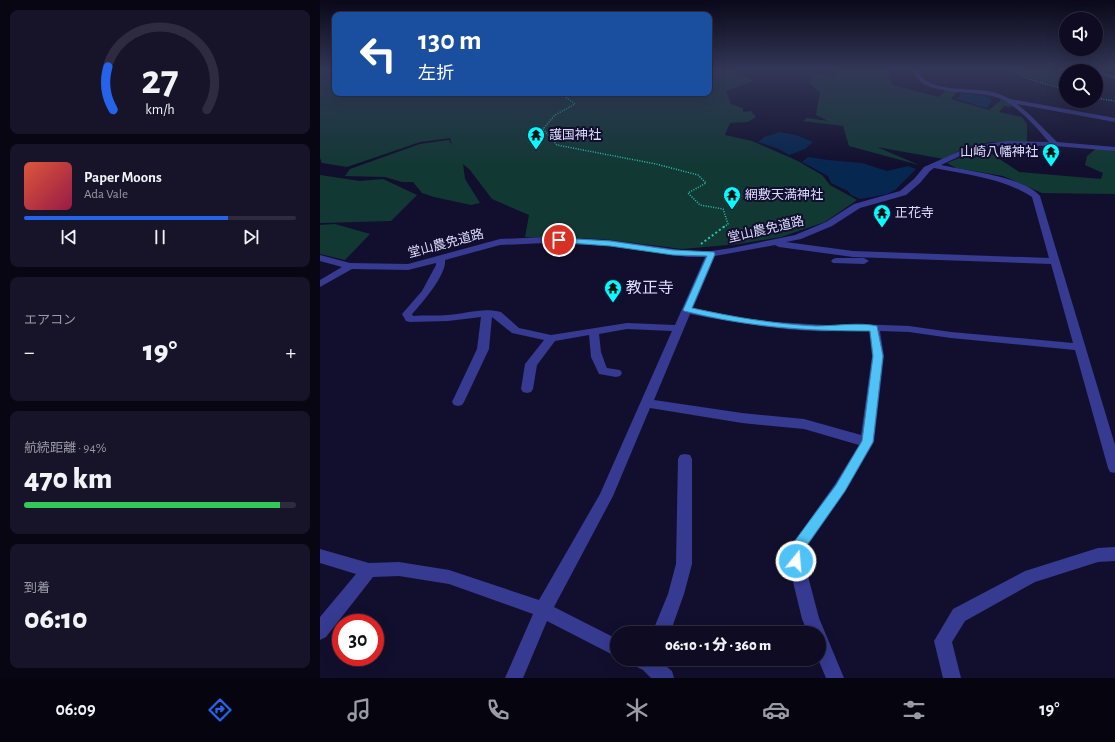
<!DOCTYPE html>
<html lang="ja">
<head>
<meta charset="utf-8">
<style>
	:root { --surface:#0e0b22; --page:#17142a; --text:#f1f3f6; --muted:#9b9ba5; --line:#2e2b40; --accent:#2563eb }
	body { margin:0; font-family:"Alegreya Sans","Noto Sans JP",sans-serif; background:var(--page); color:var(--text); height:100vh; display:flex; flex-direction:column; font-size:15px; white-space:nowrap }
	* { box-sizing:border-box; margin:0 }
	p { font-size:13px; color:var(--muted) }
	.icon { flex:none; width:22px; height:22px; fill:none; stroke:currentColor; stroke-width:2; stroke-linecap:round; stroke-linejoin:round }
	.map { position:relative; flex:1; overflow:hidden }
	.sheet { display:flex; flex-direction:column; gap:10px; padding:10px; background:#080613; width:320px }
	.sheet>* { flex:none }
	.hud { position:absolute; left:12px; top:12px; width:380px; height:84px; border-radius:8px; box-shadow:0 4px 16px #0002,0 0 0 1px var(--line); background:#1a4fa0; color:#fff; overflow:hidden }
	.tools { position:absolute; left:739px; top:12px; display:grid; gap:8px }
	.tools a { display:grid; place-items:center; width:44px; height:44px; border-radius:50%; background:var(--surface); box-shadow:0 4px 16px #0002,0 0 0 1px var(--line); font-size:20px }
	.speed { position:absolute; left:12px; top:614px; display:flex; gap:8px; font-size:20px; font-weight:700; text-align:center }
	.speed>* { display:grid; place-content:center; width:52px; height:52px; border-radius:50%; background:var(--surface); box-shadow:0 4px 16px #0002,0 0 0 1px var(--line); line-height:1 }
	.speed .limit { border:6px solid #d22; background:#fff; color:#111 }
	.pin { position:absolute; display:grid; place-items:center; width:34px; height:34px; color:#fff; margin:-17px; border:2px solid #fff; border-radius:50%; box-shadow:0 1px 4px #0007 }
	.me { position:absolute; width:44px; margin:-22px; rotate:17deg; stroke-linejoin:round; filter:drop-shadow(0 0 3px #0008) }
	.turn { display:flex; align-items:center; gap:14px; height:84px; padding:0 20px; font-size:18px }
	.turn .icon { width:52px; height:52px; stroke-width:2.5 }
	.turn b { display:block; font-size:28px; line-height:34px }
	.big { font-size:30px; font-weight:800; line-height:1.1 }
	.sheet .widget { flex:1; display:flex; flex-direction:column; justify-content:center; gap:6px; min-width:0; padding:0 14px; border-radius:8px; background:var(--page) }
	.sheet .dial { align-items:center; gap:0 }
	.dial svg { height:104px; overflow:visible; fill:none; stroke:var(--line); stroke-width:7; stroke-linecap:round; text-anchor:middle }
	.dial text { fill:var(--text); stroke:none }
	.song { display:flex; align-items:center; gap:12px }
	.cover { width:48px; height:48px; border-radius:6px; background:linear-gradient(135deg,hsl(10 70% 55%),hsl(340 70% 35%)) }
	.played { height:4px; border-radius:2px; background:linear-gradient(90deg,var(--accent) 75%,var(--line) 75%) }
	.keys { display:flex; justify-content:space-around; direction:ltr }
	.heat { display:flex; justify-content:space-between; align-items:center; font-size:22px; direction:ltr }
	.charge { height:6px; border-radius:3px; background:linear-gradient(90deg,#34c759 94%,var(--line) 0) }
	.trip { position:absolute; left:290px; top:626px; width:216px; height:40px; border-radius:20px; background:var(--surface); box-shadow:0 4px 16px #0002,0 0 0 1px var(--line); font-weight:800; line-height:40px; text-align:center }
	.tab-bar { display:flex; height:64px; justify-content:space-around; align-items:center; background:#06040e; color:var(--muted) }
	.tab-bar .icon { width:28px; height:28px }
	.tab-bar .on { color:var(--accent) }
	.tab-bar b { font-size:18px; color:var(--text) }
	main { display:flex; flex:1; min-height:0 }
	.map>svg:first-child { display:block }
	.green { fill:#123834 }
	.water { fill:#062750 }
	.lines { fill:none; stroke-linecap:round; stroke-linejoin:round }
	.path-far1 { stroke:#26c9b2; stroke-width:1.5; stroke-dasharray:1 1.5; stroke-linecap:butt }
	.path { stroke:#26c9b2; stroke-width:2; stroke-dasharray:2 2.5; stroke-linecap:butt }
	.minor { fill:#363a91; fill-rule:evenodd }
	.route { fill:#4fc3f7; stroke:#337fa1 }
	.labels { text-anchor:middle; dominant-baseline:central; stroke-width:4; stroke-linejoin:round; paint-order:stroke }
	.far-poi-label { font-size:13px; fill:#dddcff; stroke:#120f2e; text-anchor:start }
	.far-street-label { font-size:13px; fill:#dddcff; stroke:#120f2e }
	.poi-label { font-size:16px; fill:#dddcff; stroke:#120f2e; text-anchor:start }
</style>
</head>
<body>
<main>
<section class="sheet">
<div class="widget dial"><svg viewBox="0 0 100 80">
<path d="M14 69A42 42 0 1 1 86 69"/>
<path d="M14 69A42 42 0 0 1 10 36" stroke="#2563eb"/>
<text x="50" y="56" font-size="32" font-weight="700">27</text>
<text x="50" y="72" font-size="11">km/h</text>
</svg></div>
<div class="widget">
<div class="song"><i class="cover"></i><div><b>Paper Moons</b><p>Ada Vale</p></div></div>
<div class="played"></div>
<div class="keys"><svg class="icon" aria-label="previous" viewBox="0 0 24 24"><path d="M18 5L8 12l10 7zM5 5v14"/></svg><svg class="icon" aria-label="pause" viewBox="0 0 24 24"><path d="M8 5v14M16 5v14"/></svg><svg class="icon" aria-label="next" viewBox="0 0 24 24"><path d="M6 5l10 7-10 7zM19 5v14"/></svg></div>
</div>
<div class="widget"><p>エアコン</p>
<div class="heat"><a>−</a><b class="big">19°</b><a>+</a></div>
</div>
<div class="widget"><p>航続距離 · 94%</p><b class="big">470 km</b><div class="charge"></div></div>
<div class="widget"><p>到着</p><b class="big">06:10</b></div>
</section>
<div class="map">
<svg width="795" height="678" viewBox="0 0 795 678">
	<rect width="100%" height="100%" fill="#120f2e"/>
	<g class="green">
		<path d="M0 70H15V93H389V70H415L434 81 406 91 411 104 423 108V112L431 111 436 117 428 122 410 123 405 135 432 141 478 161 502 175 510 185 537 200 505 222 461 237 419 244 362 249 283 239 205 237 209 215 172 199 150 170 143 164 145 179 160 203 151 205 114 197 102 193 93 182H82L65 177 25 176 30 169 100 144 129 140 132 145 130 138 100 142 27 167 2 163 0 158Z"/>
		<path d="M518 70H569L567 74 573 85 619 97 626 90 638 91 631 99 669 110 681 100 689 103 692 107 684 106 679 112 702 117 707 124V142H671L646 147 624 159 557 147 599 165 529 146 523 126 483 121 487 118 508 121 496 115 500 92 489 83 495 73 515 77Z"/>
		<path d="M696 70H772L773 71H737L742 77 746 79V89L706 76Z"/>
		<path d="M663 148C675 157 687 163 699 172L781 179 783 173 765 165 767 156 777 148 795 151V194L722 193 683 176 636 168 627 163Z"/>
		<path d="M0 175 40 181 63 179 97 195 71 221 0 223Z"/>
		<path d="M15 224 50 234 25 260 0 254V225Z"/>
	</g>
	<g class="water">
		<path d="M640 93 665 96 669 98 672 101 667 108C656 106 645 100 634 99L640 97Z"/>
		<path d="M460 132 476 135 493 142 485 149 469 155 459 149 438 142 444 137Z"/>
		<path d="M488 157 508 160 542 163 567 171 588 166 596 169 575 190 567 194 552 197 540 199 531 195 528 191 511 183 508 176 482 162Z"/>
	</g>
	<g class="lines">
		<g class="path-far1">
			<path d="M693 70 706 78 746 90"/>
			<path d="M240 93 255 104 235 115 223 129 237 145 336 164 378 175 386 183 368 193 380 205 403 209 408 224 404 227"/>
			<path d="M776 98 795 101"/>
		</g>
		<path class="path" d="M381 244 405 226"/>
		<g class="minor">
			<path d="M593 70H597C605 92 647 88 667 91 675 92 683 95 690 99L795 118V122L697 104 709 114 737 142 795 147V151L735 146 687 145 655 149 621 165C647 171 702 176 720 196L795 445V473L790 472 788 468 755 350 631 338 589 332 560 331 564 356 554 442 525 492 486 548 484 561 499 618 524 678H506L498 659 499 633H488L482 619 468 561 471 546 515 484 539 445 484 429 422 423 330 408 293 496 234 607 297 639V657L227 621 203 678H185L213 614 129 584 79 576 53 577 6 637 0 640V617L36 574 0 563V549L49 563 79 562 129 570 219 600 280 494 352 331 307 329 279 334 281 352 286 366 287 368 300 370 302 373 300 376 296 377 279 374 271 357 269 335 235 341 217 365 213 389 211 392 207 393 203 392 201 389 205 364 224 340 192 333 172 317 169 349 144 402 142 405 138 406 134 405 132 402 157 349 161 317 128 321 90 322 86 321 82 314 102 291 116 265V263L88 270 32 269 0 287V280L22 267 0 261V255L30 263 88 264 180 239 226 237 290 240 368 251H391L412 248 475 235 506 222 534 204 580 191 594 179 604 167 651 146 687 141 729 142C715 126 701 109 681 99 659 88 600 99 593 70ZM614 168C648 175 683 178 712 197L729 258 533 251 466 242 481 239 512 226 540 208 586 195 600 183 610 171ZM226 243 290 246 368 257H385L355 325 307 323 231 335 199 328 181 312C163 307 145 314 128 315 116 316 105 315 93 316L92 314C102 303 127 274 125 260L180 245ZM455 245 459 247 533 257 731 264 753 343 631 332 589 326 536 324 521 326 456 322 423 318 373 308 395 256ZM370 314C412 322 452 329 494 331 513 332 531 330 549 331L552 356 541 435 484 419 422 413 334 400Z"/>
			<path d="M776 70H782L784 73 795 75V79L780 75Z"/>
			<path d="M516 258H544L549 261 544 264 513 263 511 261 513 259Z"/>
			<path d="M365 454 370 455 372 459V564L364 594 350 633H332L348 594 356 564 358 459 360 455Z"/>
			<path d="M795 547V561L778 562 715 582 645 621 632 642 641 678H623L614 641 633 609 705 571 778 548Z"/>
			<path d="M310 659H337L352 671 354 678H331L323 670 313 665Z"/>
		</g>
	</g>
	<linearGradient id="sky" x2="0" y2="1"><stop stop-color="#0a0819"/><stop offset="0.42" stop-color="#333757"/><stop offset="1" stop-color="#333757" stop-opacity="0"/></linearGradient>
	<rect width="795" height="165" fill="url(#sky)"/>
	<path class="route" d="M239 238 290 241 353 250 394 252 395 254 372 308C413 317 454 324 496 326 513 326 541 322 557 326L563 356 553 442 525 491 485 548 481 565 476 567 471 565 469 561 474 542 516 485 542 441 553 356 550 331C485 331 428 327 364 311L363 310 387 256 353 255 290 246 237 242V239Z"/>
	<defs>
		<g id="temple-pin" transform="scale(0.9)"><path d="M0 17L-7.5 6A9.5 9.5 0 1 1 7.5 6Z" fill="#08faff" stroke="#120f2e"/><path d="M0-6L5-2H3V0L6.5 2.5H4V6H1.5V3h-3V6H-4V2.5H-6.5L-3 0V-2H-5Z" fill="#111"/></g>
	</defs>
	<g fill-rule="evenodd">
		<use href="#temple-pin" x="216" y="135"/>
		<use href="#temple-pin" x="731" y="152"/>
		<use href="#temple-pin" x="412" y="195"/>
		<use href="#temple-pin" x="562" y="213"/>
		<use href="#temple-pin" x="293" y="288"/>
	</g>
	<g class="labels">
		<g class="far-poi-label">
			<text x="229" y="135">護国神社</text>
			<text x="718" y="152" text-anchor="end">山崎八幡神社</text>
			<text x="425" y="195">網敷天満神社</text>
			<text x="575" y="213">正花寺</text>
		</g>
		<g class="far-street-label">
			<text transform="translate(446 230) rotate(-13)">堂山農免道路</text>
			<text transform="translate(126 244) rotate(-15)">堂山農免道路</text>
		</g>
		<g class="poi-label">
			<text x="306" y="288">教正寺</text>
		</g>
	</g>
</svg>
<div class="tools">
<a><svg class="icon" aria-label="sound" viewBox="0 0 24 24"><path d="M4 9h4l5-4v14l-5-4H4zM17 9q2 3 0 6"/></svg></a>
<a><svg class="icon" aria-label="search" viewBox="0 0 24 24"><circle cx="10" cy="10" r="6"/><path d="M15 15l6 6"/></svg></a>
</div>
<div class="speed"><div class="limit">30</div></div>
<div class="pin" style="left:239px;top:240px;background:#d93025"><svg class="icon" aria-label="arrive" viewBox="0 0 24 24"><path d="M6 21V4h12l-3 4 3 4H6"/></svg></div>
<svg class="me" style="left:476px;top:561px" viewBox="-20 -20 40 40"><circle r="17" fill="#4fc3f7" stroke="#fff" stroke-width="3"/><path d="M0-11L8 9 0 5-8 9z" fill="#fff"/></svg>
<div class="trip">06:10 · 1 分 · 360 m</div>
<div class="hud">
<div class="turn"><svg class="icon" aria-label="left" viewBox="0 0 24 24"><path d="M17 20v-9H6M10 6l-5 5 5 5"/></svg><div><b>130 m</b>左折</div></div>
</div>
</div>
</main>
<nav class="tab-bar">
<b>06:09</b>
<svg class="icon on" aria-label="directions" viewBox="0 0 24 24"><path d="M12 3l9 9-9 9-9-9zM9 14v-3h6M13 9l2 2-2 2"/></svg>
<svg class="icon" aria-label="music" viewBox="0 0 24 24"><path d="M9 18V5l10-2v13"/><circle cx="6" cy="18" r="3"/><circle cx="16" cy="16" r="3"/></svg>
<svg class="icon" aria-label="phone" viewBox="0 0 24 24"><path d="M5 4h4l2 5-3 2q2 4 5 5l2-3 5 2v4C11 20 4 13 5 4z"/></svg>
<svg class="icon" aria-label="climate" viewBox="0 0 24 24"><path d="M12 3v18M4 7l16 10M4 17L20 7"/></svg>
<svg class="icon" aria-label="car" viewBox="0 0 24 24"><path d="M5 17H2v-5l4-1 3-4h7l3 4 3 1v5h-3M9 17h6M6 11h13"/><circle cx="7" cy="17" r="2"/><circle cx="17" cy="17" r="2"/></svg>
<svg class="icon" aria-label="filters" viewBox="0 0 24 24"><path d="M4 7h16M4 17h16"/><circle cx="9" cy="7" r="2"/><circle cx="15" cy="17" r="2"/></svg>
<b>19°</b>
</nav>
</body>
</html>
